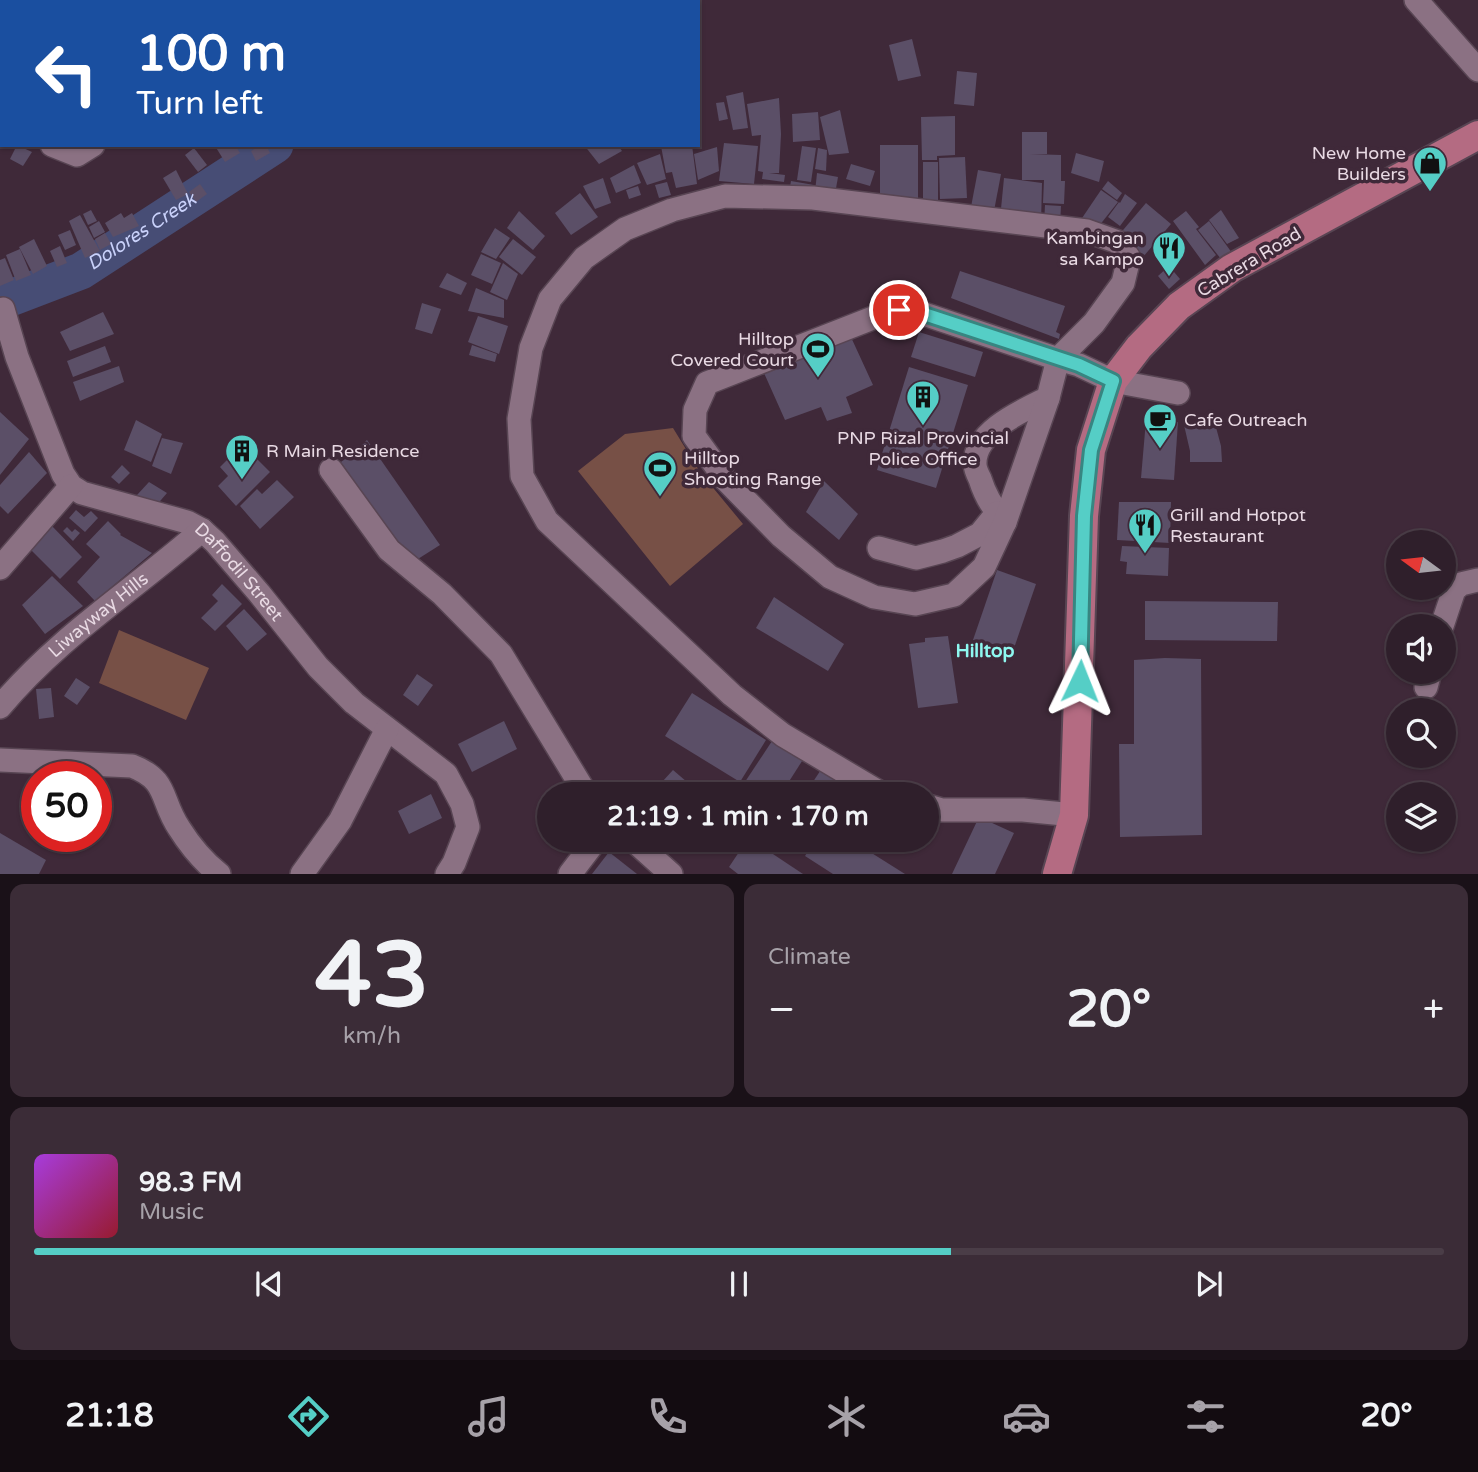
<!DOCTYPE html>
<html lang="en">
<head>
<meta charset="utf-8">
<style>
	:root { --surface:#2f1f2b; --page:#3b2c37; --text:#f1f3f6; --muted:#a7a2a9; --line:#4a3d47; --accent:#55cec6 }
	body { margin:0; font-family:"Varela Round",sans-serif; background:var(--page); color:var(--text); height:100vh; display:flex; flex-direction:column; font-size:26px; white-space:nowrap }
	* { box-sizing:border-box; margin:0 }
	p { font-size:23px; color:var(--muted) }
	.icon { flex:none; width:38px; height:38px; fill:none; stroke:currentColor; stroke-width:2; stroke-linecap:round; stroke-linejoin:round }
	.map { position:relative; height:874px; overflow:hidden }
	.drawer { display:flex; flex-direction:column; gap:10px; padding:10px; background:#1a1118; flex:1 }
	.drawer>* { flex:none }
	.banner { position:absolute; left:0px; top:0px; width:700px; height:147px; box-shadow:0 2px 5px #0004,0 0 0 2px var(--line); background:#1a4fa0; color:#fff; overflow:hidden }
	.needle { width:46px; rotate:285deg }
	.tools { position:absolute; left:1386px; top:530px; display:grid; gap:14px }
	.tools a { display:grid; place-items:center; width:70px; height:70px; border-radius:50%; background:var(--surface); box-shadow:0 2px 5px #0004,0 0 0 2px var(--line); font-size:35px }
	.speed { position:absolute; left:21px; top:761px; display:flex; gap:14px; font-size:35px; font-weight:700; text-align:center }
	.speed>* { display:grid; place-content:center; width:91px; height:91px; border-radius:50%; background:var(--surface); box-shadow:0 2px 5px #0004,0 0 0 2px var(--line); line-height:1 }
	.speed .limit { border:10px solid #d22; background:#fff; color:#111 }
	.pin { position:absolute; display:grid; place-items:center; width:60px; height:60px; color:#fff; margin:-30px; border:4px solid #fff; border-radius:50%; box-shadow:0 2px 7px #0007 }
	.me { position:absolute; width:77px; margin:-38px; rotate:2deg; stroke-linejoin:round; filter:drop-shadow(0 0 5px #0008) }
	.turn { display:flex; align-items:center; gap:24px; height:147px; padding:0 21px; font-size:32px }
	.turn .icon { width:91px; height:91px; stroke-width:2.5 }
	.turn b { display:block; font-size:49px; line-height:60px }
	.big { font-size:52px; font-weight:700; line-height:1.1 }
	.drawer .card { flex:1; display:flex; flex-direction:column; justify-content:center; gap:10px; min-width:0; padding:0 24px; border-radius:14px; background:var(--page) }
	.drawer .dial { align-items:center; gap:0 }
	.dial b { font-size:91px; line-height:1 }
	.song { display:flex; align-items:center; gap:21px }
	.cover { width:84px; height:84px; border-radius:10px; background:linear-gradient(135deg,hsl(280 70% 55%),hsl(350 70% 35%)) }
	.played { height:7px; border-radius:4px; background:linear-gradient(90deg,var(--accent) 65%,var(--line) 65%) }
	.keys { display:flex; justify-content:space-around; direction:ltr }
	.heat { display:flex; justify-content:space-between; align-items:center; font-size:38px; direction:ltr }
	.drawer .tiles { flex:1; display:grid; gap:10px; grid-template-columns:1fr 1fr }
	.card:last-child { grid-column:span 2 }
	.trip { position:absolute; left:537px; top:782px; width:402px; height:70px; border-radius:35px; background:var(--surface); box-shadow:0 2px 5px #0004,0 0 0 2px var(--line); font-weight:700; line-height:70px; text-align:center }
	.menu { display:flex; height:112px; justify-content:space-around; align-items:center; background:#130c11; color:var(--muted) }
	.menu .icon { width:49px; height:49px }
	.menu .current { color:var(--accent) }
	.menu b { font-size:32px; color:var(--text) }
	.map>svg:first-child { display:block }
	.green { fill:#775046 }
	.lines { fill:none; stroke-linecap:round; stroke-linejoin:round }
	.river { stroke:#474d75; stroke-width:37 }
	.building { fill:#5b4f67 }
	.minor-casing { stroke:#584553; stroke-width:26 }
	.major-casing { stroke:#584553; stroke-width:32 }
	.minor { stroke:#8b7183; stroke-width:23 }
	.major { stroke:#b46b82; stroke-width:28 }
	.route-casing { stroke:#378681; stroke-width:18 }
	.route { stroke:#55cec6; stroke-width:12 }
	.labels { text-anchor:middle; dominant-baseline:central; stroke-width:7; stroke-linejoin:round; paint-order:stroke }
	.poi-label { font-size:18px; fill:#e9dae4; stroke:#3f2939; text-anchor:start }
	.street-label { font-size:18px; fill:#e9dae4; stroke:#3f2939 }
	.water-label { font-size:19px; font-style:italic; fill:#c9d1fa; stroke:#3f2939 }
	.neighbourhood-label { font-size:19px; font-weight:bold; fill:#8ef8f0; stroke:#3f2939 }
</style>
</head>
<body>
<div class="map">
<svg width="1478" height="874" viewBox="0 0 1478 874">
	<rect width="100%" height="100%" fill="#3f2939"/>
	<g class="green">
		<path d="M673 428 700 472 743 524 670 586 578 471 625 434Z"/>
		<path d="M119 630 209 668 186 720 99 683Z"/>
	</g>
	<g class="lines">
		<g class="river">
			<path d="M566 2 567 0"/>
			<path id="s1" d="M0 302 81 271 275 145"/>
		</g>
	</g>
	<g class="building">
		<path d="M912 39 921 76 898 81 889 45Z"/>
		<path d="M957 71 977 73 974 106 954 104Z"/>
		<path d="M743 92 748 128 733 130 726 96Z"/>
		<path d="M779 98 781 134 779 173H769L785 175 784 182 762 179 763 172 758 171 761 135 752 136 747 104Z"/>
		<path d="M724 102 728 119 719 121 716 103Z"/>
		<path d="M840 110 849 153 829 155 820 117Z"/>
		<path d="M818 112 820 140 793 142 792 114Z"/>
		<path d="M955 116V155L937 156V160H922L921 117Z"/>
		<path d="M1022 132H1047V154H1030L1061 155V181H1065L1064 204 1043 203 1044 180H1022Z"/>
		<path d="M724 143 758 146 754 184 719 181Z"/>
		<path d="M17 145 32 152 23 166 10 159Z"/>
		<path d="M217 145H235L240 153 225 162 215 146Z"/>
		<path d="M261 145H266L270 153 256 161 251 151Z"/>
		<path d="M584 145H618L622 151 599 164Z"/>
		<path d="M692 145 697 184 676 188 672 172 666 173 661 146Z"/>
		<rect x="880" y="145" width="38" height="53"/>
		<path d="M802 146 816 148 811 182 797 180Z"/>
		<path d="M717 147 719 171 698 180 694 154Z"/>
		<path d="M194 148 207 165 198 172 185 155Z"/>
		<path d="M818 148 827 150 826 171 815 169Z"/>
		<path d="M1076 153 1104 161 1099 182 1071 173Z"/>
		<path d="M660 154 666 179 647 185 637 163Z"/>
		<path d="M965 157 967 198 940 199 939 158Z"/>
		<rect x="923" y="162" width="15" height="41"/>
		<path d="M851 164 875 171 870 186 846 179Z"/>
		<path d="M634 165 641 183 616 193 610 178Z"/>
		<path d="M176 170 188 194 176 200 163 178Z"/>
		<path d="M978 170 1001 174 994 211 971 207Z"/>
		<path d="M817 173 838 177 835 194 815 192Z"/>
		<path d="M603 178 611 203 595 209 583 186Z"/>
		<path d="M1004 178 1042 183 1041 224 1000 219Z"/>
		<path d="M791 181 814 185 812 197 789 193Z"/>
		<path d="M1108 181 1122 193 1117 200 1102 189Z"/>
		<path d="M667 182 671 195 659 198 655 185Z"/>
		<path d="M200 184 207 194 196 202 189 192Z"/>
		<path d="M638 186 641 195 629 199 626 190Z"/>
		<path d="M1101 190 1118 202 1095 231 1078 224Z"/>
		<path d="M580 193 598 217 571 235 555 213Z"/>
		<path d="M1125 194 1137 203 1120 226 1108 217 1119 202 1120 203Z"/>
		<path d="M1146 203 1171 224 1143 257 1118 236Z"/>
		<path d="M1045 205 1061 206 1060 225 1044 224Z"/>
		<path d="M91 210 97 221 88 225 83 214Z"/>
		<path d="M1221 210 1239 238 1227 244 1209 220Z"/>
		<path d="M519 211 545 236 533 250 507 228Z"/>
		<path d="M1186 211 1199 227 1196 229 1216 255 1205 265 1173 221Z"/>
		<path d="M121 213 124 218 132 213 139 226 113 237 105 223Z"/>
		<path d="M80 215 100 251 85 258 69 221Z"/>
		<path d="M99 221 105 232 94 238 89 227Z"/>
		<path d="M1209 221 1232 253 1221 259 1198 230Z"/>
		<path d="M495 228 510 238 496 259 481 252Z"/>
		<path d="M70 230 76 245 65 250 58 235Z"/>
		<path d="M105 233 111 244 100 250 95 239Z"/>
		<path d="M34 239 47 266 33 274 19 247Z"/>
		<path d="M513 239 536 257 522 275 499 257Z"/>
		<path d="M60 246 67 263 57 267 50 251Z"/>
		<path d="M20 249 31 275 16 281 6 255Z"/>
		<path d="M481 254 501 263 492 284 471 275Z"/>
		<path d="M5 258 14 280 0 286V260Z"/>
		<path d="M503 263 518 274 507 300 490 292Z"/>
		<path d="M1169 266 1180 279 1169 289 1158 276Z"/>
		<path d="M960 271 1065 306 1056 332 1060 334 1059 339 951 298Z"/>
		<path d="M447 273 467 283 461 295 439 287Z"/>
		<path d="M476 288 504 300V318L468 311Z"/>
		<path d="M422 303 441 309 432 334 415 329Z"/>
		<path d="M103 312 114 334 70 351 60 332Z"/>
		<path d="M478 316 508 326 499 354 468 342Z"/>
		<path d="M919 332 983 352 975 377 911 357Z"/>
		<path d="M850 335 873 385 846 397 852 413 827 421 821 407 785 420 764 373Z"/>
		<path d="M472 345 497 354 495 362 469 355Z"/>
		<path d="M105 346 111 362 73 377 67 361Z"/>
		<path d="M119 366 124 382 80 401 73 382Z"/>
		<path d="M909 367 968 385 936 488 877 470Z"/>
		<path d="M0 412 29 439 0 475Z"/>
		<path d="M1213 416 1221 446 1222 462H1190V451L1184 425Z"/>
		<path d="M136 420 162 434 151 462 124 450Z"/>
		<path d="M1146 420 1178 422 1174 480 1141 478Z"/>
		<path d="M162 438 183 443 171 474 152 466Z"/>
		<path d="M367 440 440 545 410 564 341 462Z"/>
		<path d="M236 451 243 457 249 451 270 472 236 506 218 486 228 476 220 467Z"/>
		<path d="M29 452 47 473 8 514 0 506V485Z"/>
		<path d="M122 465 130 473 119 484 111 477Z"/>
		<path d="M277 480 294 497 260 529 240 506 257 489 262 494Z"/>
		<path d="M824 481 858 514 839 540 806 512Z"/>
		<path d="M149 482 167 493 155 507 137 495Z"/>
		<path d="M1119 502H1171L1170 543 1117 540Z"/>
		<path d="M76 510 84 517 91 511 98 518 85 532 69 518Z"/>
		<path d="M108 521 121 534 120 535 152 553 95 601 77 582 100 557 86 544Z"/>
		<path d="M50 524 82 557 60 579 28 547Z"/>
		<path d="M67 527 72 532 75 529 80 533 73 541 63 531Z"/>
		<path d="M1122 546 1169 548 1168 576 1126 574 1127 562 1120 561Z"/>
		<path d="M997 570 1036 584 1012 654 973 640Z"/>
		<path d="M52 576 83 606 45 634 22 605Z"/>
		<path d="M222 584 242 604 215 631 201 618 218 601 212 595Z"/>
		<path d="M774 597 844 644 828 671 756 628Z"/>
		<path d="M1145 601 1278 602 1277 641 1145 640Z"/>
		<path d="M244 609 267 634 247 651 226 626Z"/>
		<path d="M948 636 958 703 918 708 909 644 925 642V638Z"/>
		<path d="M1165 658 1201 659 1202 835 1120 837 1119 744H1134V660Z"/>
		<path d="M417 674 433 685 418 706 403 695Z"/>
		<path d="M76 678 90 687 77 705 64 696Z"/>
		<path d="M51 688 54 717 39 719 36 689Z"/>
		<path d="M692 693 766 740 740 782 665 736Z"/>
		<path d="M504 721 517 749 472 772 458 744Z"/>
		<path d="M774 738 804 758 781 794H737Z"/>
		<path d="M826 762 849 777 837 794H805Z"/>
		<path d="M673 770 701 794H651Z"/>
		<path d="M431 794 442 818 409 834 398 811Z"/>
		<path d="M979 817 1014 833 995 874H952Z"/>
		<path d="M0 833 46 860 39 874H0Z"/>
		<path d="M747 840H752L803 874H738L729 867Z"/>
		<path d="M781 840H808L800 852Z"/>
		<path d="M815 840H851L905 874H833L805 856Z"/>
		<path d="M609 852 637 874H592Z"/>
	</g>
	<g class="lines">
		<g class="minor-casing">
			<g id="minor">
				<path d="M165 0 168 2"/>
				<path d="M338 0 339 2"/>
				<path d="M1416 0 1478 70"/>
				<path d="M399 2 402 0"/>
				<path d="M0 29 2 30"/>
				<path d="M0 120 2 121"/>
				<path d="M52 145 77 155 93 145"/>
				<path id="s2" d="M3 309 17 357 63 474 71 486 82 493 187 522 202 530 215 542 259 593 318 667 354 703 446 774 462 804 468 827 454 863 447 874"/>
				<path d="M331 470 389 550 442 594 501 654 586 794"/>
				<path d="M1005 522C993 509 985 495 980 479 978 475 975 469 975 464 974 431 1024 410 1048 398"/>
				<path d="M879 548 916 558 943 551 957 546 980 534 997 513"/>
				<path d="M0 568 71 486"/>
				<path d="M1442 626 1454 590 1461 584 1478 580"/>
				<path d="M1426 687 1430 672"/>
				<path id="s3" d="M0 707C58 637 135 589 202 530"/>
				<path d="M0 760 132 766C169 780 160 800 179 828 189 844 204 862 219 874"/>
				<path d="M882 794 783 735 732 695 547 521 522 476 519 419 531 348 550 299 584 258 625 229 672 210 725 196 813 198 1087 231 1118 242 1129 258 1123 283 1094 323 1058 359 918 312 899 310 883 314 707 383 695 410 694 436 726 480 781 536 830 577 874 597 915 604 954 595 984 567 1005 522 1048 398 1058 359 1079 365 1113 381 1178 393"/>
				<path d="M928 806 942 810H1023L1074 815"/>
				<path d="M633 840 671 874"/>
				<path d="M302 874 340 821 387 729"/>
				<path d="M570 874 596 840"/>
			</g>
		</g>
		<g class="major-casing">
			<path id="major" d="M1057 874 1074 815 1084 516 1091 450 1113 381 1139 347 1179 306 1232 268 1478 135"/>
		</g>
		<use href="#minor" class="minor"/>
		<use href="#major" class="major"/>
	</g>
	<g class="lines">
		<g class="route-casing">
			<path id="route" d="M899 310 918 312 1079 365 1113 381 1091 450 1084 516 1080 681"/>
		</g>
		<use href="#route" class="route"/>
	</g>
	<defs>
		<g id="shop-pin" transform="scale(1.75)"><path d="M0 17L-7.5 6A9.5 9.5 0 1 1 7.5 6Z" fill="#55cec6" stroke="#3f2939"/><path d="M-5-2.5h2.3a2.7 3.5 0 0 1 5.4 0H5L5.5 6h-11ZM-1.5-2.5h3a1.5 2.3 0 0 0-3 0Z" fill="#111"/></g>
		<g id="restaurant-pin" transform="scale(1.75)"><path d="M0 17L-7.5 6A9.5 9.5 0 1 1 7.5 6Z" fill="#55cec6" stroke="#3f2939"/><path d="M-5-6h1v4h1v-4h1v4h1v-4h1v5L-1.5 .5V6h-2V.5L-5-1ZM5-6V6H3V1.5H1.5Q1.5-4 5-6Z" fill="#111"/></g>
		<g id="stadium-pin" transform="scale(1.75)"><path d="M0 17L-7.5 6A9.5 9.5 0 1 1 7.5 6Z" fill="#55cec6" stroke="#3f2939"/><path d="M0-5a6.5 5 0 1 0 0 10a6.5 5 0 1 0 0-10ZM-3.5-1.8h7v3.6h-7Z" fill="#111"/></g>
		<g id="building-pin" transform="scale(1.75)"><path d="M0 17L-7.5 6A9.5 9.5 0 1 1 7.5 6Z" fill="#55cec6" stroke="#3f2939"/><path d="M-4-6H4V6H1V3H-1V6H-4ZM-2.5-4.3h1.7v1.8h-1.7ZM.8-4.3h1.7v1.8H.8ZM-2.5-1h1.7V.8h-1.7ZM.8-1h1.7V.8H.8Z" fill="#111"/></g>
		<g id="cafe-pin" transform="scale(1.75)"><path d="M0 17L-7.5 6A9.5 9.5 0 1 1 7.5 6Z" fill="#55cec6" stroke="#3f2939"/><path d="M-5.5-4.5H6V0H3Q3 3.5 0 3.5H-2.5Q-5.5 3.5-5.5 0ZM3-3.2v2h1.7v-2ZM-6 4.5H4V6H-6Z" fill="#111"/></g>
	</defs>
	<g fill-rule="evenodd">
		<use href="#shop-pin" x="1430" y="163"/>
		<use href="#restaurant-pin" x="1169" y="248"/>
		<use href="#stadium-pin" x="818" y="349"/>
		<use href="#building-pin" x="923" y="397"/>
		<use href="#cafe-pin" x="1160" y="420"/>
		<use href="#building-pin" x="242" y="451"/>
		<use href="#stadium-pin" x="660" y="468"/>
		<use href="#restaurant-pin" x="1145" y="525"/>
	</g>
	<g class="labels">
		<g class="poi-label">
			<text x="1406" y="153" text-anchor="end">New Home<tspan x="1406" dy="21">Builders</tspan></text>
			<text x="1144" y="238" text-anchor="end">Kambingan<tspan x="1144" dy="21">sa Kampo</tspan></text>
			<text x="794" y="339" text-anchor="end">Hilltop<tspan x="794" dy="21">Covered Court</tspan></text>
			<text x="1184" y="420">Cafe Outreach</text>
			<text x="923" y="438" text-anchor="middle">PNP Rizal Provincial<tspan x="923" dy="21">Police Office</tspan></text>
			<text x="266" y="451">R Main Residence</text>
			<text x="684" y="458">Hilltop<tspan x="684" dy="21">Shooting Range</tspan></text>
			<text x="1170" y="515">Grill and Hotpot<tspan x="1170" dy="21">Restaurant</tspan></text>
		</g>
		<g class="street-label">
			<text transform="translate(1249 262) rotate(-31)">Cabrera Road</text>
			<text stroke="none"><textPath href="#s2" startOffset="385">Daffodil Street</textPath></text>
			<text stroke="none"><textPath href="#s3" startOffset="135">Liwayway Hills</textPath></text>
		</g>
		<g class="water-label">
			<text stroke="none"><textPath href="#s1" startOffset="159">Dolores Creek</textPath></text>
		</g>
		<g class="neighbourhood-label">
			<text x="985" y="651">Hilltop</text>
		</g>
	</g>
</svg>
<div class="tools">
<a><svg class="needle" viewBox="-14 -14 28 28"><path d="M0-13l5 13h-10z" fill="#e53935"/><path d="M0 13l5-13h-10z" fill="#a7a2a9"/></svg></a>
<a><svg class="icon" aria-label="sound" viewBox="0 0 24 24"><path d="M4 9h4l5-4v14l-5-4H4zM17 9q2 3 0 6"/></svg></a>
<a><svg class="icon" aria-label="search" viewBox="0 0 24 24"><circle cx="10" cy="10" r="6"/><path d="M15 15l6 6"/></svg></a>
<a><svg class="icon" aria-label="layers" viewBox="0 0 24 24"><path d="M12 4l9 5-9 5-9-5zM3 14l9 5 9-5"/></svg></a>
</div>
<div class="speed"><div class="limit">50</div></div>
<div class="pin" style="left:899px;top:310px;background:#d93025"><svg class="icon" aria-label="arrive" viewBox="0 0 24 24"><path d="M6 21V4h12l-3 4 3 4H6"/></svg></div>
<svg class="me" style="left:1080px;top:681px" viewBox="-20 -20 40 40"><path d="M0-17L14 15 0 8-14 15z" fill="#55cec6" stroke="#fff" stroke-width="4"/></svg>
<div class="trip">21:19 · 1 min · 170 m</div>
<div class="banner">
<div class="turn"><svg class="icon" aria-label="left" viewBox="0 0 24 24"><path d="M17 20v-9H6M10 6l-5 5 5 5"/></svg><div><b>100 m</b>Turn left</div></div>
</div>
</div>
<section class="drawer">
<div class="tiles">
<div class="card dial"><b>43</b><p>km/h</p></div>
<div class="card"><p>Climate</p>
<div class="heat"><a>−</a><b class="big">20°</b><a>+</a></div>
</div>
<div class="card">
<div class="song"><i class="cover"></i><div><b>98.3 FM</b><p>Music</p></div></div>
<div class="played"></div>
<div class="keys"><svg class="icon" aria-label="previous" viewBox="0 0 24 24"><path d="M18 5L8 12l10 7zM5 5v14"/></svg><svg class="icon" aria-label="pause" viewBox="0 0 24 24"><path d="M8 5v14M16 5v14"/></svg><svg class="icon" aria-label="next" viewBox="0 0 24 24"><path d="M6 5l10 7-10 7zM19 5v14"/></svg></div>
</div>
</div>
</section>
<nav class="menu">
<b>21:18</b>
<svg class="icon current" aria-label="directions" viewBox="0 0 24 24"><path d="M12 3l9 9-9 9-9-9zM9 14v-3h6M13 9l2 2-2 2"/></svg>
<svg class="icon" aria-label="music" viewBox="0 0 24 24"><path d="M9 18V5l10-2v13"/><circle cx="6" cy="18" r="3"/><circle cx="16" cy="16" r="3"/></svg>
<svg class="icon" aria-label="phone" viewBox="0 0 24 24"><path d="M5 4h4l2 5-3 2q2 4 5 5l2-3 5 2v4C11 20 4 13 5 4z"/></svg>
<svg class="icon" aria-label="climate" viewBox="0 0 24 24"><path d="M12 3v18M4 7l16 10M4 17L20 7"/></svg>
<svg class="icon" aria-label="car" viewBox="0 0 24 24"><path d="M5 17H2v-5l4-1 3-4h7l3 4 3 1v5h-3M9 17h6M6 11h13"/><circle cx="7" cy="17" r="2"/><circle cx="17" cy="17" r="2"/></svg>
<svg class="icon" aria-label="filters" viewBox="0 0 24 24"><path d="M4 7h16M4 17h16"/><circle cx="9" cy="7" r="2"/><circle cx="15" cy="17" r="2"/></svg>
<b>20°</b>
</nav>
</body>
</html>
